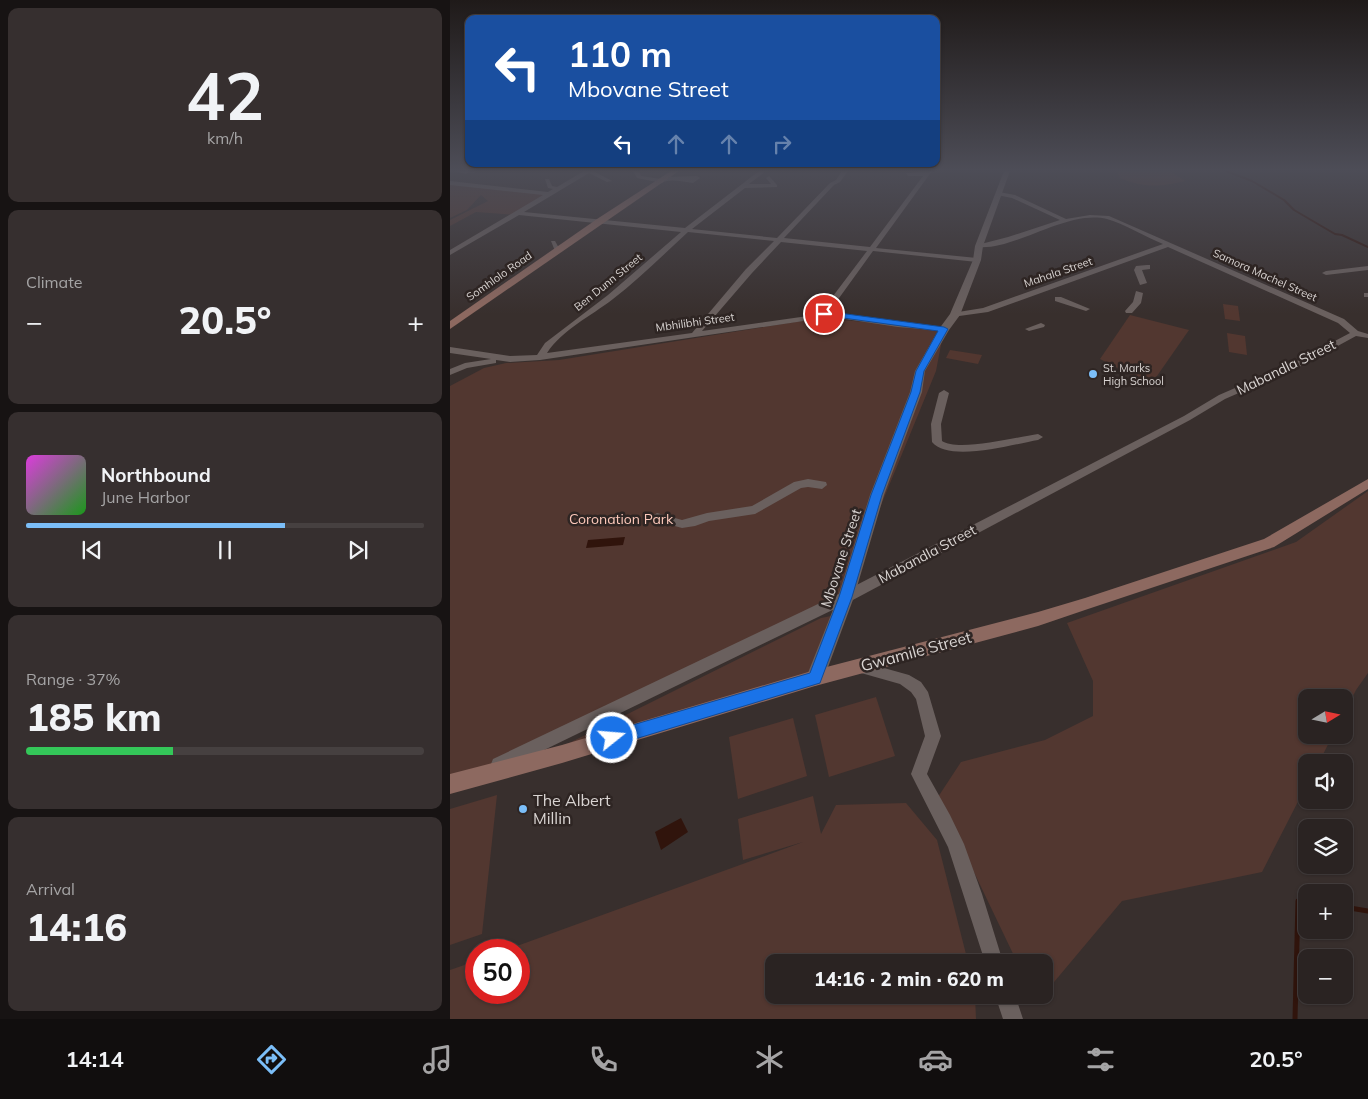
<!DOCTYPE html>
<html lang="en">
<head>
<meta charset="utf-8">
<style>
	:root { --surface:#2a2322; --page:#362f2f; --text:#f1f3f6; --muted:#a5a4a5; --line:#464040; --accent:#7bbef8 }
	body { margin:0; font-family:Mulish,sans-serif; background:var(--page); color:var(--text); height:100vh; display:flex; flex-direction:column; font-size:19px; white-space:nowrap }
	* { box-sizing:border-box; margin:0 }
	p { font-size:16px; color:var(--muted) }
	.icon { flex:none; width:28px; height:28px; fill:none; stroke:currentColor; stroke-width:2; stroke-linecap:round; stroke-linejoin:round }
	.map { position:relative; flex:1; overflow:hidden }
	.sheet { display:flex; flex-direction:column; gap:8px; padding:8px; background:#171313; width:450px }
	.sheet>* { flex:none }
	.banner { position:absolute; left:15px; top:15px; width:475px; height:152px; border-radius:10px; box-shadow:0 1px 4px #0004,0 0 0 1px var(--line); background:#1a4fa0; color:#fff; overflow:hidden }
	.needle { width:32px; rotate:80deg }
	.fabs { position:absolute; left:848px; top:689px; display:grid; gap:10px }
	.fabs a { display:grid; place-items:center; width:55px; height:55px; border-radius:10px; background:var(--surface); box-shadow:0 1px 4px #0004,0 0 0 1px var(--line); font-size:25px }
	.speed { position:absolute; left:15px; top:939px; display:flex; gap:10px; font-size:25px; font-weight:700; text-align:center }
	.speed>* { display:grid; place-content:center; width:65px; height:65px; border-radius:50%; background:var(--surface); box-shadow:0 1px 4px #0004,0 0 0 1px var(--line); line-height:1 }
	.speed .limit { border:8px solid #d22; background:#fff; color:#111 }
	.pin { position:absolute; display:grid; place-items:center; width:42px; height:42px; color:#fff; margin:-21px; border:2px solid #fff; border-radius:50%; box-shadow:0 1px 5px #0007 }
	.me { position:absolute; width:55px; margin:-28px; rotate:73deg; stroke-linejoin:round; filter:drop-shadow(0 0 4px #0008) }
	.turn { display:flex; align-items:center; gap:18px; height:105px; padding:0 20px; font-size:22px }
	.turn .icon { width:65px; height:65px; stroke-width:2.5 }
	.turn b { display:block; font-size:35px; line-height:42px }
	.lanes { display:flex; align-items:center; height:48px; padding:0 20px; background:#0003; justify-content:center; gap:25px; direction:ltr }
	.lanes .off { opacity:.35 }
	.big { font-size:38px; font-weight:800; line-height:1.1 }
	.sheet .card { flex:1; display:flex; flex-direction:column; justify-content:center; gap:8px; min-width:0; padding:0 18px; border-radius:10px; background:var(--page) }
	.sheet .dial { align-items:center; gap:0 }
	.dial b { font-size:65px; line-height:1 }
	.song { display:flex; align-items:center; gap:15px }
	.cover { width:60px; height:60px; border-radius:8px; background:linear-gradient(135deg,hsl(300 70% 55%),hsl(120 70% 35%)) }
	.played { height:5px; border-radius:2px; background:linear-gradient(90deg,var(--accent) 65%,var(--line) 65%) }
	.keys { display:flex; justify-content:space-around; direction:ltr }
	.heat { display:flex; justify-content:space-between; align-items:center; font-size:28px; direction:ltr }
	.charge { height:8px; border-radius:4px; background:linear-gradient(90deg,#34c759 37%,var(--line) 0) }
	.trip { position:absolute; left:315px; top:954px; width:288px; height:50px; border-radius:10px; background:var(--surface); box-shadow:0 1px 4px #0004,0 0 0 1px var(--line); font-weight:800; line-height:50px; text-align:center }
	.tab-bar { display:flex; height:80px; justify-content:space-around; align-items:center; background:#110e0e; color:var(--muted) }
	.tab-bar .icon { width:35px; height:35px }
	.tab-bar .current { color:var(--accent) }
	.tab-bar b { font-size:22px; color:var(--text) }
	main { display:flex; flex:1; min-height:0 }
	.map>svg:first-child { display:block }
	.green { fill:#523730 }
	.water { fill:#30140c }
	.lines { fill:none; stroke-linecap:round; stroke-linejoin:round }
	.stream-far1 { stroke:#30140c; stroke-width:2 }
	.stream { stroke:#30140c; stroke-width:5 }
	.minor { fill:#6a605e; fill-rule:evenodd }
	.tertiary { fill:#6a605e; fill-rule:evenodd }
	.secondary { fill:#8d6960; fill-rule:evenodd }
	.route { fill:#1a73e8; stroke:#114b97 }
	.poi-dot { fill:#7bbef8; stroke:#2e2523; stroke-width:2 }
	.labels { text-anchor:middle; dominant-baseline:central; stroke-width:5; stroke-linejoin:round; paint-order:stroke }
	.far-street-label { font-size:11px; fill:#d9d4d2; stroke:#2e2523 }
	.far-poi-label { font-size:11px; fill:#d9d4d2; stroke:#2e2523; text-anchor:start }
	.street-label { font-size:14px; fill:#d9d4d2; stroke:#2e2523 }
	.park-label { font-size:14px; fill:#fcc8ba; stroke:#2e2523 }
	.near-street-label { font-size:16px; fill:#d9d4d2; stroke:#2e2523 }
	.near-poi-label { font-size:16px; fill:#d9d4d2; stroke:#2e2523; text-anchor:start }
</style>
</head>
<body>
<main>
<section class="sheet">
<div class="card dial"><b>42</b><p>km/h</p></div>
<div class="card"><p>Climate</p>
<div class="heat"><a>−</a><b class="big">20.5°</b><a>+</a></div>
</div>
<div class="card">
<div class="song"><i class="cover"></i><div><b>Northbound</b><p>June Harbor</p></div></div>
<div class="played"></div>
<div class="keys"><svg class="icon" aria-label="previous" viewBox="0 0 24 24"><path d="M18 5L8 12l10 7zM5 5v14"/></svg><svg class="icon" aria-label="pause" viewBox="0 0 24 24"><path d="M8 5v14M16 5v14"/></svg><svg class="icon" aria-label="next" viewBox="0 0 24 24"><path d="M6 5l10 7-10 7zM19 5v14"/></svg></div>
</div>
<div class="card"><p>Range · 37%</p><b class="big">185 km</b><div class="charge"></div></div>
<div class="card"><p>Arrival</p><b class="big">14:16</b></div>
</section>
<div class="map">
<svg width="918" height="1019" viewBox="0 0 918 1019">
	<rect width="100%" height="100%" fill="#382f2d"/>
	<g class="green">
		<path d="M672 171H720L735 181C711 187 693 188 670 178L667 172Z"/>
		<path d="M0 183 100 194 65 215 26 212 0 226V220L38 201 31 195 17 210 0 218Z"/>
		<path d="M773 304 788 306 790 321 775 319Z"/>
		<path d="M680 315 739 330 707 376 696 382 650 359Z"/>
		<path d="M370 318 494 329 486 371 393 598 0 784V386L34 368 56 363 109 360Z"/>
		<path d="M777 333 795 336 797 355 779 352Z"/>
		<path d="M500 350 532 355 528 364 496 358Z"/>
		<path d="M918 491V673L906 690 894 714V698H856V735H883L869 762H856V786L812 872 672 901 594 994V962H567L488 797 511 762 595 740 643 716V681L617 623 846 542Z"/>
		<path d="M381 616 359 673 103 751 371 618Z"/>
		<path d="M426 697 445 756 379 777 365 715Z"/>
		<path d="M343 718 357 776 288 799 279 737Z"/>
		<path d="M47 795 32 934 0 945V809Z"/>
		<path d="M363 796 371 834 386 805 456 803 487 840 518 962H324V995H525L526 1019H0V970L26 961V992H69V950H56L353 842 293 860 288 819Z"/>
	</g>
	<g class="water">
		<path d="M175 537 173 545 136 548 138 540Z"/>
		<path d="M231 818 238 832 211 850 205 832Z"/>
	</g>
	<g class="lines">
		<path class="stream-far1" d="M776 171 802 181 834 200 844 210 885 234 892 235 918 247"/>
		<g class="stream">
			<path d="M894 907 918 911"/>
			<path d="M845 1019 848 901 856 902"/>
		</g>
		<g class="minor">
			<path d="M5 171H18L19 172 16 174Z"/>
			<path d="M134 171H143L162 181 157 182 139 173 74 212 235 228 309 171H316L299 184H321L316 178 319 176 327 185V187L295 188 242 229 327 238 380 183 386 180 392 171H398L390 182 384 185 334 238 420 247 473 176H458L456 173 482 171 426 248 527 258 530 260 527 262 423 251 379 312 448 323 497 327V331H494L448 327 375 316 367 319 90 360 60 362 46 360V363L17 368 0 375V369L15 363 41 359 0 353V347L60 356 87 355 95 343 158 295 231 232 69 215 0 255V250L93 195 0 185V181L98 192 103 189 98 188 95 179H99L102 186 107 187ZM238 232 324 241 296 269 242 333 97 353C112 330 141 316 163 299 189 279 213 255 238 232ZM331 242 417 251 371 312 365 315 252 331 302 273Z"/>
			<path d="M183 171H189L191 176 211 179 214 177 247 176 250 178 243 183C233 182 220 178 212 183L187 178Z"/>
			<path d="M549 192 565 195 616 219 640 215 659 216 894 319 908 331 918 334V338L906 336 851 366 775 399 740 420 401 601 55 769 49 772 43 769 41 764 43 759 391 593 734 416 769 395 845 362 900 333 888 323 718 247 538 312 502 317V313L533 308 713 244C695 237 675 224 657 219 617 209 565 251 527 247V245L558 237 610 220 562 198 547 195Z"/>
			<path d="M101 241H105L110 250 109 251H105Z"/>
			<path d="M697 265H700V269L692 270 697 283 690 285 684 270 686 266Z"/>
			<path d="M918 266V270L876 275 872 273 876 271Z"/>
			<path d="M686 291 693 293 691 303 682 313H676L675 311 683 302Z"/>
			<rect x="914" y="293" width="4" height="4"/>
			<path d="M605 297H611L640 309 636 311 605 301Z"/>
			<path d="M591 323 595 325 594 327 579 331 575 329Z"/>
			<path d="M494 390 499 393 491 424 492 441C508 452 567 437 588 434L593 437 588 440C564 444 499 463 482 442L481 424 489 393Z"/>
			<path d="M358 479 376 482 377 485 372 489 358 487 351 488 305 514 259 521 245 526 232 528 203 520 201 517 207 513 232 520 257 513 302 506 344 482Z"/>
			<path d="M409 661 459 675 471 682 478 692 491 736 477 774 500 815 514 844 532 894 553 962H535L498 847 461 774 475 736 466 699 461 692 450 684 404 671 402 667 404 663Z"/>
			<path d="M545 995H565L573 1019H553Z"/>
		</g>
		<path class="tertiary" d="M554 171H560L533 246 531 260 510 315 499 330 475 371 472 392 434 495 404 597 374 678 371 683 365 686 359 683 356 678 388 597 420 495 460 392 465 371 489 329 500 314 523 260 525 246Z"/>
		<g class="secondary">
			<path d="M221 171H229L0 329V321L147 219Z"/>
			<path d="M918 479V489L824 547 635 610 588 626 365 686 112 763 0 794V774L112 745 365 670 588 612 635 598 814 539Z"/>
		</g>
	</g>
	<linearGradient id="sky" x2="0" y2="1"><stop stop-color="#1f1a19"/><stop offset="0.54" stop-color="#4d4d57"/><stop offset="1" stop-color="#4d4d57" stop-opacity="0"/></linearGradient>
	<rect width="918" height="314" fill="url(#sky)"/>
	<path class="route" d="M374 311 494 327 498 329 474 371 470 392 432 495 402 597 370 683 162 746 156 744 154 738 156 733 162 731 360 673 389 597 421 495 461 392 466 371 488 331 371 315V312Z"/>
	<g class="poi-dot">
		<circle cx="643" cy="374" r="5"/>
		<circle cx="73" cy="809" r="5"/>
	</g>
	<g class="labels">
		<g class="far-street-label">
			<text transform="translate(608 272) rotate(-19)">Mahala Street</text>
			<text transform="translate(815 275) rotate(24)">Samora Machel Street</text>
			<text transform="translate(49 276) rotate(-35)">Somhlolo Road</text>
			<text transform="translate(158 282) rotate(-39)">Ben Dunn Street</text>
			<text transform="translate(245 322) rotate(-8)">Mbhilibhi Street</text>
		</g>
		<g class="far-poi-label">
			<text x="653" y="368">St. Marks<tspan x="653" dy="13">High School</tspan></text>
		</g>
		<g class="street-label">
			<text transform="translate(836 367) rotate(-26)">Mabandla Street</text>
			<text transform="translate(477 554) rotate(-28)">Mabandla Street</text>
			<text transform="translate(391 558) rotate(-72)">Mbovane Street</text>
		</g>
		<g class="park-label">
			<text x="171" y="519">Coronation Park</text>
		</g>
		<g class="near-street-label">
			<text transform="translate(466 651) rotate(-15)">Gwamile Street</text>
		</g>
		<g class="near-poi-label">
			<text x="83" y="800">The Albert<tspan x="83" dy="18">Millin</tspan></text>
		</g>
	</g>
</svg>
<div class="fabs">
<a><svg class="needle" viewBox="-14 -14 28 28"><path d="M0-13l5 13h-10z" fill="#e53935"/><path d="M0 13l5-13h-10z" fill="#a5a4a5"/></svg></a>
<a><svg class="icon" aria-label="sound" viewBox="0 0 24 24"><path d="M4 9h4l5-4v14l-5-4H4zM17 9q2 3 0 6"/></svg></a>
<a><svg class="icon" aria-label="layers" viewBox="0 0 24 24"><path d="M12 4l9 5-9 5-9-5zM3 14l9 5 9-5"/></svg></a>
<a>+</a>
<a>−</a>
</div>
<div class="speed"><div class="limit">50</div></div>
<div class="pin" style="left:374px;top:314px;background:#d93025"><svg class="icon" aria-label="arrive" viewBox="0 0 24 24"><path d="M6 21V4h12l-3 4 3 4H6"/></svg></div>
<svg class="me" style="left:162px;top:738px" viewBox="-20 -20 40 40"><circle r="17" fill="#1a73e8" stroke="#fff" stroke-width="3"/><path d="M0-11L8 9 0 5-8 9z" fill="#fff"/></svg>
<div class="trip">14:16 · 2 min · 620 m</div>
<div class="banner">
<div class="turn"><svg class="icon" aria-label="left" viewBox="0 0 24 24"><path d="M17 20v-9H6M10 6l-5 5 5 5"/></svg><div><b>110 m</b>Mbovane Street</div></div>
<div class="lanes"><svg class="icon" aria-label="left" viewBox="0 0 24 24"><path d="M17 20v-9H6M10 6l-5 5 5 5"/></svg><svg class="icon off" aria-label="ahead" viewBox="0 0 24 24"><path d="M12 20V5M6 11l6-6 6 6"/></svg><svg class="icon off" aria-label="ahead" viewBox="0 0 24 24"><path d="M12 20V5M6 11l6-6 6 6"/></svg><svg class="icon off" aria-label="right" viewBox="0 0 24 24"><path d="M7 20v-9h11M14 6l5 5-5 5"/></svg></div>
</div>
</div>
</main>
<nav class="tab-bar">
<b>14:14</b>
<svg class="icon current" aria-label="directions" viewBox="0 0 24 24"><path d="M12 3l9 9-9 9-9-9zM9 14v-3h6M13 9l2 2-2 2"/></svg>
<svg class="icon" aria-label="music" viewBox="0 0 24 24"><path d="M9 18V5l10-2v13"/><circle cx="6" cy="18" r="3"/><circle cx="16" cy="16" r="3"/></svg>
<svg class="icon" aria-label="phone" viewBox="0 0 24 24"><path d="M5 4h4l2 5-3 2q2 4 5 5l2-3 5 2v4C11 20 4 13 5 4z"/></svg>
<svg class="icon" aria-label="climate" viewBox="0 0 24 24"><path d="M12 3v18M4 7l16 10M4 17L20 7"/></svg>
<svg class="icon" aria-label="car" viewBox="0 0 24 24"><path d="M5 17H2v-5l4-1 3-4h7l3 4 3 1v5h-3M9 17h6M6 11h13"/><circle cx="7" cy="17" r="2"/><circle cx="17" cy="17" r="2"/></svg>
<svg class="icon" aria-label="filters" viewBox="0 0 24 24"><path d="M4 7h16M4 17h16"/><circle cx="9" cy="7" r="2"/><circle cx="15" cy="17" r="2"/></svg>
<b>20.5°</b>
</nav>
</body>
</html>
